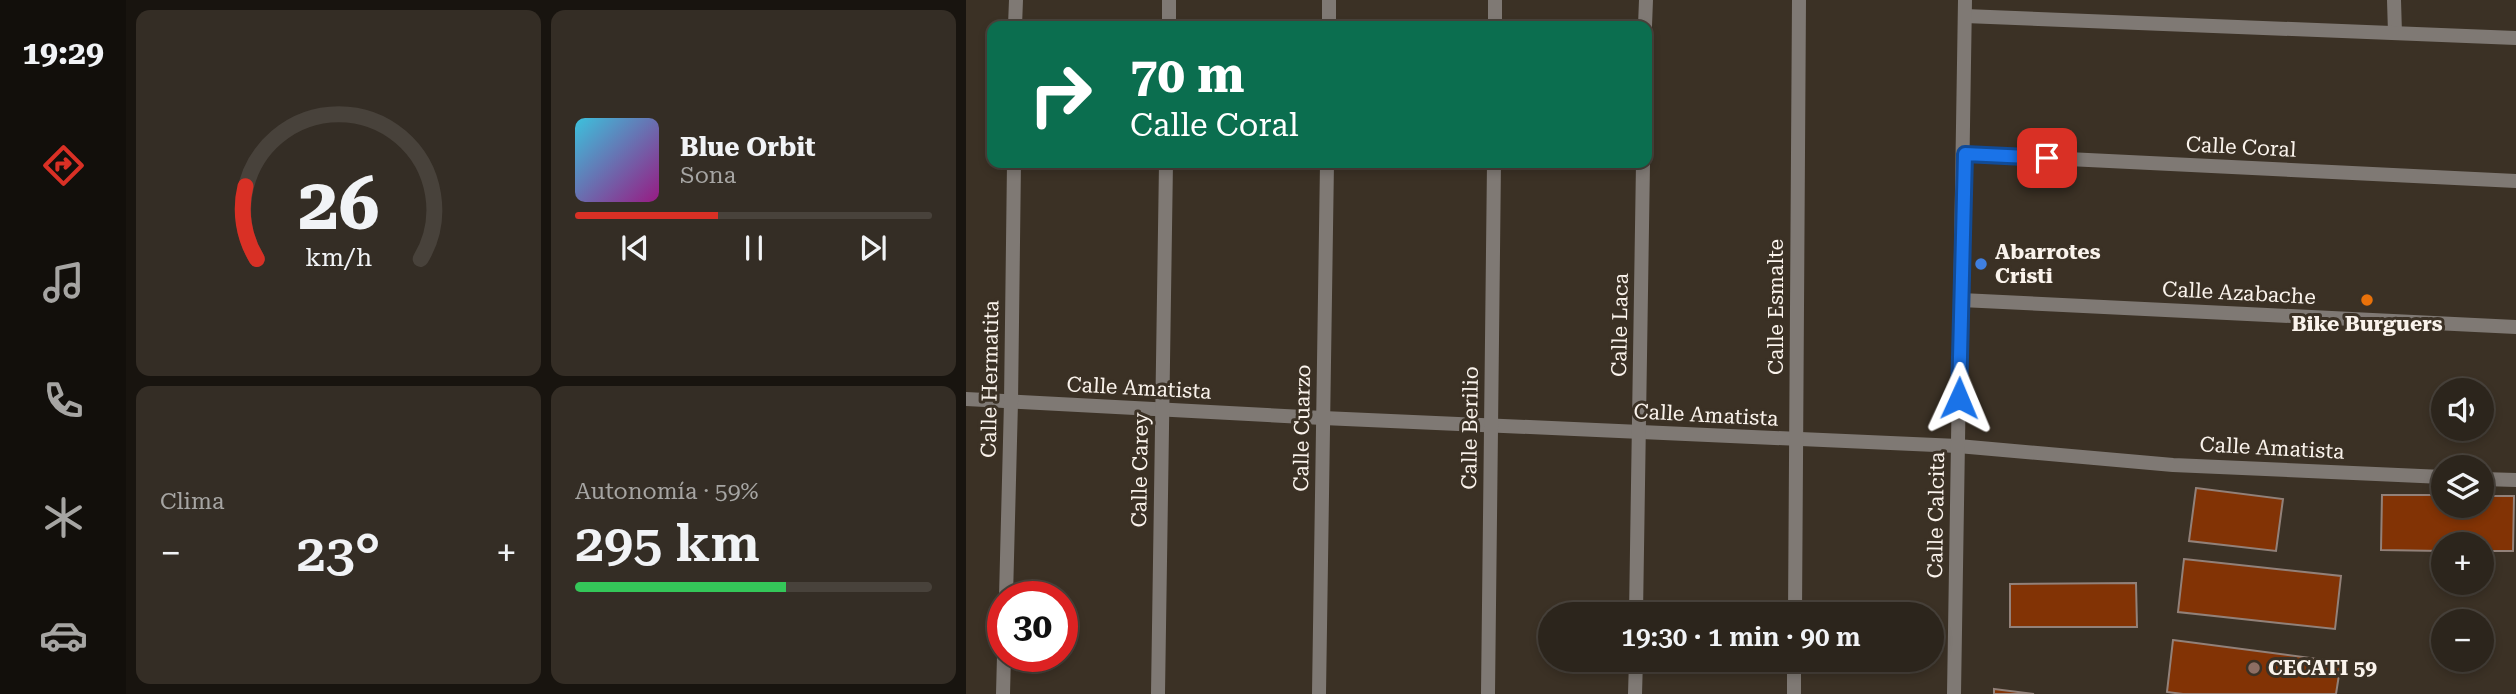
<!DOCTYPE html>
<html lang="es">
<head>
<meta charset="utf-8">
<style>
	:root { --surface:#2c251c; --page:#342d25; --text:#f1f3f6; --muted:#a6a5a3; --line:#48423b; --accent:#d93025 }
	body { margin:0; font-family:"Roboto Serif",serif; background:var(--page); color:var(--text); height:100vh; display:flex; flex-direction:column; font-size:26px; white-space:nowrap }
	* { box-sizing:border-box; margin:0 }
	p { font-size:23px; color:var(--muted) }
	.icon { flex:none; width:38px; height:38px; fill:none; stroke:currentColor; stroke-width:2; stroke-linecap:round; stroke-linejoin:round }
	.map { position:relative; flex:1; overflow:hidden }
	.panel { display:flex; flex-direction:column; gap:10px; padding:10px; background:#18140f; width:840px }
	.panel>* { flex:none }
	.banner { position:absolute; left:21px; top:21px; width:665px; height:147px; border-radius:14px; box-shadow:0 4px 10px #0003,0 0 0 2px var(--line); background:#0b6e4f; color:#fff; overflow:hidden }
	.fabs { position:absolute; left:1465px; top:378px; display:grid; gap:14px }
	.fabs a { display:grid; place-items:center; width:63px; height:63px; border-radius:50%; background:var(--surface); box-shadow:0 4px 10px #0003,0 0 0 2px var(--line); font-size:35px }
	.speed { position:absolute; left:21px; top:581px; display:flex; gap:14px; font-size:35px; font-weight:700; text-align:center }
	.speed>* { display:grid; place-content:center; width:91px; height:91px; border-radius:50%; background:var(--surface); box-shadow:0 4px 10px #0003,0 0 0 2px var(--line); line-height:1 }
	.speed .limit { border:10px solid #d22; background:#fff; color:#111 }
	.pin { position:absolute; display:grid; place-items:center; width:60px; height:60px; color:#fff; margin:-30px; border-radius:14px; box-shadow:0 4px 10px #0006 }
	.me { position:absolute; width:77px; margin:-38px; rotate:1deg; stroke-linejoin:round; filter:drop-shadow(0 0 5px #0008) }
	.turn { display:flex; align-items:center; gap:24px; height:147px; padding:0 28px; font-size:32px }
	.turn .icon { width:91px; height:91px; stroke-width:2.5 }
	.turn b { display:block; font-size:49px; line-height:60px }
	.big { font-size:52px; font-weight:600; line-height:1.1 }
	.panel .tile { flex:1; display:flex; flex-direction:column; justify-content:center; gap:10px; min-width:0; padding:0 24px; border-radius:14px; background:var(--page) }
	.panel .dial { align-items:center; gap:0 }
	.dial svg { height:182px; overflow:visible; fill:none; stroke:var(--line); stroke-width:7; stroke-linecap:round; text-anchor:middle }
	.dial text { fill:var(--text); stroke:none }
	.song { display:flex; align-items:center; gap:21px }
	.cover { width:84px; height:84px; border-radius:10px; background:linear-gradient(135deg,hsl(190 70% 55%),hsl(310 70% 35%)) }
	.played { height:7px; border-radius:4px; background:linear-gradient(90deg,var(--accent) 40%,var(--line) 40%) }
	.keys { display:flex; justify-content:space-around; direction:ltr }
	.heat { display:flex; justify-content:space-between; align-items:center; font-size:38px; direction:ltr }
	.charge { height:10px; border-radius:5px; background:linear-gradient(90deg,#34c759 59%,var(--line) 0) }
	.panel .tiles { flex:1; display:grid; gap:10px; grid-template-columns:repeat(2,1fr) }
	.trip { position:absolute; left:572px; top:602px; width:406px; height:70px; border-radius:35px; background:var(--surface); box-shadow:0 4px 10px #0003,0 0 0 2px var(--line); font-weight:600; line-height:70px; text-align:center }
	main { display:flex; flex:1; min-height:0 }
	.menu { display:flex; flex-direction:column; width:126px; justify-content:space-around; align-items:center; background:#120f0b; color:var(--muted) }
	.menu .icon { width:49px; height:49px }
	.menu .active { color:var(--accent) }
	.menu b { font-size:32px; color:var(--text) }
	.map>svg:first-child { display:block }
	.building { fill:#823305; stroke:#928179; stroke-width:2 }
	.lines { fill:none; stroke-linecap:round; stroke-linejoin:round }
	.street { stroke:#7f7974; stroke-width:14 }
	.route-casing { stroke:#114b97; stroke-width:18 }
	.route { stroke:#1a73e8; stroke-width:12 }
	.shop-dot { fill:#3f7fe0; stroke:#3b3125; stroke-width:2.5 }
	.food-dot { fill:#e8710a; stroke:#3b3125; stroke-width:2.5 }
	.education-dot { fill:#8d6e63; stroke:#3b3125; stroke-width:2.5 }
	.labels { text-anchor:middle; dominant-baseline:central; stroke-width:6; stroke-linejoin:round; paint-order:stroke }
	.street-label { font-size:21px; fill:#faf3ec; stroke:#3b3125 }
	.poi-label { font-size:21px; font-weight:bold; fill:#faf3ec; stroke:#3b3125; text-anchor:start }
</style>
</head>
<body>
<main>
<nav class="menu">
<b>19:29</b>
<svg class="icon active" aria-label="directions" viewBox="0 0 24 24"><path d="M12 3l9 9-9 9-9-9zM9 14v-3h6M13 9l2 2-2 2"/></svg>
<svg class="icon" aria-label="music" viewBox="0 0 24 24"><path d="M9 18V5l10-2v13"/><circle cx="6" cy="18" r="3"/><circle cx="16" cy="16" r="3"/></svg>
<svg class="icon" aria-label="phone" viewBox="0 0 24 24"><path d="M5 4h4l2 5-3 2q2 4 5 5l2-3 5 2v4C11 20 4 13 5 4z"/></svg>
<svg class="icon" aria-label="climate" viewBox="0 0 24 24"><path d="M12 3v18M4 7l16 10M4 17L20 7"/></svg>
<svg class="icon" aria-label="car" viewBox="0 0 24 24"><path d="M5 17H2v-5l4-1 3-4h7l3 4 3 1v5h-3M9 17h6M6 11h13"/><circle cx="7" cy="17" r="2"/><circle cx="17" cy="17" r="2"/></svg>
</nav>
<section class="panel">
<div class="tiles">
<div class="tile dial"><svg viewBox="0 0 100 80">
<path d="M14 69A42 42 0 1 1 86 69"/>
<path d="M14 69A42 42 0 0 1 9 37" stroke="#d93025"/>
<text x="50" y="56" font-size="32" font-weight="700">26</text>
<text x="50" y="72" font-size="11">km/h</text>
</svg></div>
<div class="tile">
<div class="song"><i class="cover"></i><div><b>Blue Orbit</b><p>Sona</p></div></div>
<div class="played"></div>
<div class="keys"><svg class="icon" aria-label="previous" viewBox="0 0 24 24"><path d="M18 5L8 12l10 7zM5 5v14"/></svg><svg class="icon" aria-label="pause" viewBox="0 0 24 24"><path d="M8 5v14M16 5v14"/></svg><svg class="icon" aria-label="next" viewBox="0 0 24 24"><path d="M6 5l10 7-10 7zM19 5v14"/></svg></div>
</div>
<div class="tile"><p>Clima</p>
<div class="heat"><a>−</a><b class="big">23°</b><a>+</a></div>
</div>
<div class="tile"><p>Autonomía · 59%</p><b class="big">295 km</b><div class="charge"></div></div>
</div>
</section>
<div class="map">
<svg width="1550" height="694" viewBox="0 0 1550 694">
	<rect width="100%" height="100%" fill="#3b3125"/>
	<g class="building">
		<path d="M1230 488 1317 499 1310 551 1223 541Z"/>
		<path d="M1416 495H1477V506H1516V496H1548L1547 551H1516V544H1477V551L1415 550Z"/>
		<path d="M1218 559 1375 576 1369 629 1212 612Z"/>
		<path d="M1170 583 1171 627H1044V584Z"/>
		<path d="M1207 640 1375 662 1370 694H1217L1201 692Z"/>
		<path d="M1028 689 1068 694H1028Z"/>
	</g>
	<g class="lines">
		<g class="street">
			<path d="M1428 0 1429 33"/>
			<path d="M999 16 1550 38"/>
			<path d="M49 26 50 0"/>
			<path d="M203 26V0"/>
			<path d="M363 26V0"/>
			<path d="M529 26V0"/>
			<path d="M679 26 680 0"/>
			<path d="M999 154 1550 181"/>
			<path d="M995 300 1550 327"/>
			<path d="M0 399 357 418 992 446 1207 465 1477 477"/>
			<path d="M1516 479 1550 480"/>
			<path d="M40 597 45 402 48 163"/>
			<path d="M670 614 677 163"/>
			<path d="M829 614 833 0"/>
			<path d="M37 694 38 656"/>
			<path d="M192 694 200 163"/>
			<path d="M353 694 361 163"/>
			<path d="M522 694 528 163"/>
			<path d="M669 694 670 660"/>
			<path d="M828 694V660"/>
			<path d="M988 694 999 0"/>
		</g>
	</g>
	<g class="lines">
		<g class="route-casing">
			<path id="route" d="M993 398 999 154 1081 158"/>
		</g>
		<use href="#route" class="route"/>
	</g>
	<circle class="shop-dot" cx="1015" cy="264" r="7"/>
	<circle class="food-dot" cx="1401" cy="300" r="7"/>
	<circle class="education-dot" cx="1288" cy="668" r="7"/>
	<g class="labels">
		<g class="street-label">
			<text transform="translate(1275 147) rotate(3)">Calle Coral</text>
			<text transform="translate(1273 293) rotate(3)">Calle Azabache</text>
			<text transform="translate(810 307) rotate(-90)">Calle Esmalte</text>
			<text transform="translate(654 325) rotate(-89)">Calle Laca</text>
			<text transform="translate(24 379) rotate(-89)">Calle Hermatita</text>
			<text transform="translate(173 388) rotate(3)">Calle Amatista</text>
			<text transform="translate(740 415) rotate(3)">Calle Amatista</text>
			<text transform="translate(336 428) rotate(-89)">Calle Cuarzo</text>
			<text transform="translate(504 428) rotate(-89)">Calle Berilio</text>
			<text transform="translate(1306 448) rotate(3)">Calle Amatista</text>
			<text transform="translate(174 470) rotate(-89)">Calle Carey</text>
			<text transform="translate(970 515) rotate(-89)">Calle Calcita</text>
		</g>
		<g class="poi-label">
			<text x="1029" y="252">Abarrotes<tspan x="1029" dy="24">Cristi</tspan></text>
			<text x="1401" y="324" text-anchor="middle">Bike Burguers</text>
			<text x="1302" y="668">CECATI 59</text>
		</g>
	</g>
</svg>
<div class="fabs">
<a><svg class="icon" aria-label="sound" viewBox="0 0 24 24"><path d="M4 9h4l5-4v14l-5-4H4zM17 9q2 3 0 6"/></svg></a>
<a><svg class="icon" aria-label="layers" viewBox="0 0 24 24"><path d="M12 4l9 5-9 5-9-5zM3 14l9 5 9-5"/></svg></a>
<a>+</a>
<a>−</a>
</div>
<div class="speed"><div class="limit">30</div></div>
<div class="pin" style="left:1081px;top:158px;background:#d93025"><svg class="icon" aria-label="arrive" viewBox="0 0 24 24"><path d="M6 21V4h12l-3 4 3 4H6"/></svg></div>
<svg class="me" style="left:993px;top:398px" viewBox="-20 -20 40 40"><path d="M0-17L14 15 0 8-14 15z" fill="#1a73e8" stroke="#fff" stroke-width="4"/></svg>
<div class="trip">19:30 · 1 min · 90 m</div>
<div class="banner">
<div class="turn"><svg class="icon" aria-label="right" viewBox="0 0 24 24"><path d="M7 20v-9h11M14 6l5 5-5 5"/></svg><div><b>70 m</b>Calle Coral</div></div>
</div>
</div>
</main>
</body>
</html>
